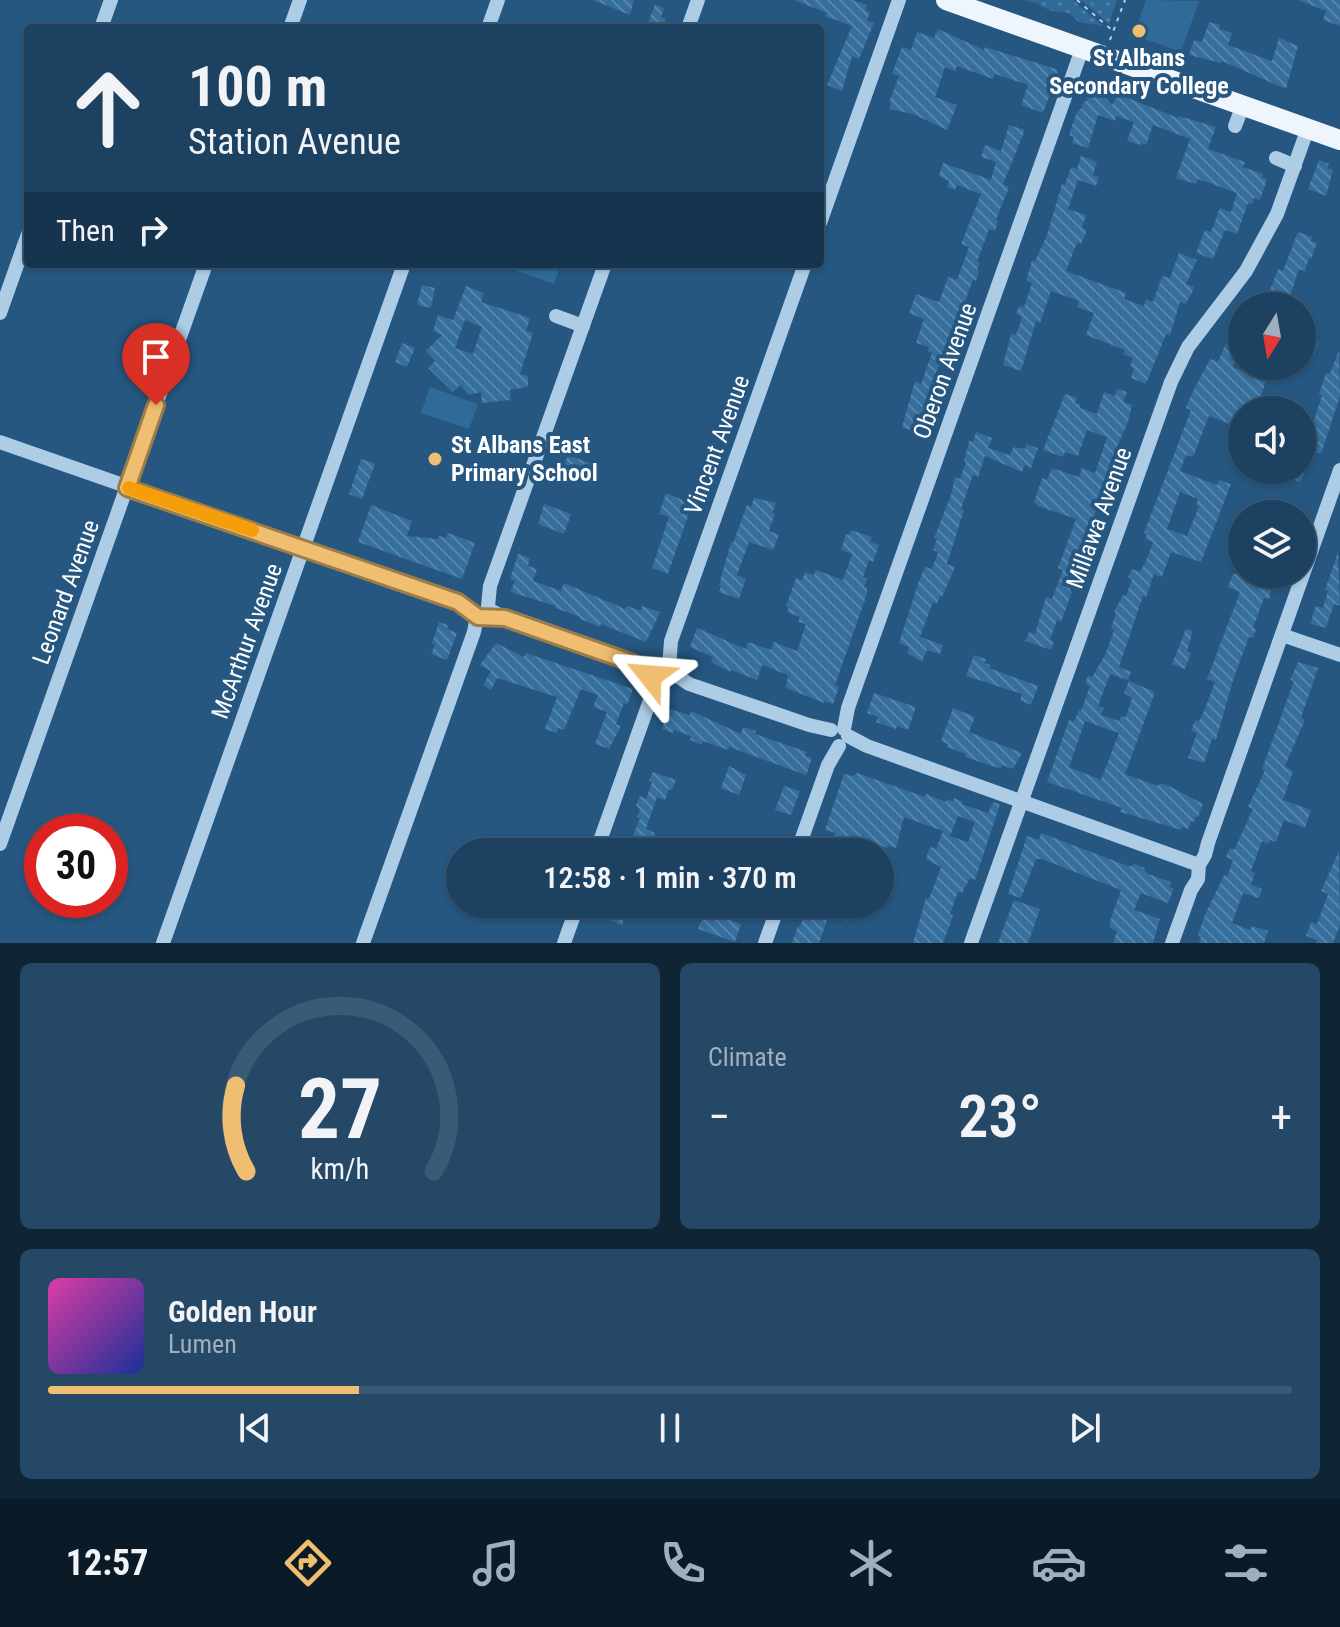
<!DOCTYPE html>
<html lang="en">
<head>
<meta charset="utf-8">
<style>
	:root { --surface:#1c4161; --page:#254867; --text:#f1f3f6; --muted:#a0afbd; --line:#3a5a76; --accent:#f0be71 }
	body { margin:0; font-family:"Roboto Condensed",sans-serif; background:var(--page); color:var(--text); height:100vh; display:flex; flex-direction:column; font-size:30px; white-space:nowrap }
	* { box-sizing:border-box; margin:0 }
	p { font-size:26px; color:var(--muted) }
	.icon { flex:none; width:44px; height:44px; fill:none; stroke:currentColor; stroke-width:2; stroke-linecap:round; stroke-linejoin:round }
	.map { position:relative; height:943px; overflow:hidden }
	.sheet { display:flex; flex-direction:column; gap:20px; padding:20px; background:#0f2435; flex:1 }
	.sheet>* { flex:none }
	.banner { position:absolute; left:24px; top:24px; width:800px; height:244px; border-radius:8px; box-shadow:0 2px 6px #0004,0 0 0 2px var(--line); background:#1c4161; color:var(--text); overflow:hidden }
	.needle { width:52px; rotate:191deg }
	.fabs { position:absolute; left:1228px; top:292px; display:grid; gap:16px }
	.fabs a { display:grid; place-items:center; width:88px; height:88px; border-radius:50%; background:var(--surface); box-shadow:0 2px 6px #0004,0 0 0 2px var(--line); font-size:40px }
	.speed { position:absolute; left:24px; top:814px; display:flex; gap:16px; font-size:40px; font-weight:700; text-align:center }
	.speed>* { display:grid; place-content:center; width:104px; height:104px; border-radius:50%; background:var(--surface); box-shadow:0 2px 6px #0004,0 0 0 2px var(--line); line-height:1 }
	.speed .limit { border:12px solid #d22; background:#fff; color:#111 }
	.pin { position:absolute; display:grid; place-items:center; width:68px; height:68px; color:#fff; margin:-82px -34px; border-radius:50% 50% 50% 0; rotate:-45deg; box-shadow:0 0 8px #0007 }
	.pin .icon { rotate:45deg }
	.me { position:absolute; width:88px; margin:-44px; rotate:298deg; stroke-linejoin:round; filter:drop-shadow(0 0 6px #0008) }
	.turn { display:flex; align-items:center; gap:28px; height:168px; padding:0 32px; font-size:36px }
	.turn .icon { width:104px; height:104px; stroke-width:2.5 }
	.turn b { display:block; font-size:56px; line-height:68px }
	.then { display:flex; align-items:center; height:76px; padding:0 32px; background:#0003; gap:16px; font-size:30px }
	.big { font-size:60px; font-weight:600; line-height:1.1 }
	.sheet .card { flex:1; display:flex; flex-direction:column; justify-content:center; gap:12px; min-width:0; padding:0 28px; border-radius:12px; background:var(--page) }
	.sheet .dial { align-items:center; gap:0 }
	.dial svg { height:208px; overflow:visible; fill:none; stroke:var(--line); stroke-width:7; stroke-linecap:round; text-anchor:middle }
	.dial text { fill:var(--text); stroke:none }
	.song { display:flex; align-items:center; gap:24px }
	.cover { width:96px; height:96px; border-radius:12px; background:linear-gradient(135deg,hsl(320 70% 55%),hsl(230 70% 35%)) }
	.played { height:8px; border-radius:4px; background:linear-gradient(90deg,var(--accent) 25%,var(--line) 25%) }
	.keys { display:flex; justify-content:space-around; direction:ltr }
	.heat { display:flex; justify-content:space-between; align-items:center; font-size:44px; direction:ltr }
	.sheet .tiles { flex:1; display:grid; gap:20px; grid-template-columns:1fr 1fr }
	.card:last-child { grid-column:span 2 }
	.trip { position:absolute; left:446px; top:838px; width:448px; height:80px; border-radius:40px; background:var(--surface); box-shadow:0 2px 6px #0004,0 0 0 2px var(--line); font-weight:600; line-height:80px; text-align:center }
	.menu { display:flex; height:128px; justify-content:space-around; align-items:center; background:#0b1a27; color:var(--muted) }
	.menu .icon { width:56px; height:56px }
	.menu .on { color:var(--accent) }
	.menu b { font-size:36px; color:var(--text) }
	.map>svg:first-child { display:block }
	.green { fill:url(#green-dots) }
	.pitch { fill:#306a98 }
	.building { fill:url(#building-back-hatch); fill-rule:evenodd }
	.lines { fill:none; stroke-linecap:round; stroke-linejoin:round }
	.path { stroke:#adcde6; stroke-width:2; stroke-dasharray:4 6; stroke-linecap:butt }
	.minor { stroke:#adcde6; stroke-width:14 }
	.major { stroke:#eef5fd; stroke-width:20 }
	.route-casing { stroke:#9c7c49; stroke-width:20 }
	.route { stroke:#f0be71; stroke-width:14 }
	.slow { stroke:#f59e0b; stroke-width:14 }
	.poi-dot { fill:#f0be71; stroke:#255781; stroke-width:3 }
	.labels { text-anchor:middle; dominant-baseline:central; stroke-width:8; stroke-linejoin:round; paint-order:stroke }
	.poi-label { font-size:24px; font-weight:bold; fill:#fff; stroke:#255781 }
	.street-label { font-size:24px; fill:#fff; stroke:#255781 }
</style>
</head>
<body>
<div class="map">
<svg width="1340" height="943" viewBox="0 0 1340 943">
	<defs>
		<pattern id="green-dots" width="8" height="8" patternUnits="userSpaceOnUse" patternTransform="scale(2)"><rect width="8" height="8" fill="#306a98"/><path d="M2 2h.1M6 6h.1" fill="none" stroke="#4f80a7" stroke-width="1.8" stroke-linecap="round"/></pattern>
		<pattern id="building-back-hatch" width="6" height="6" patternUnits="userSpaceOnUse" patternTransform="scale(2)"><rect width="6" height="6" fill="#366f9d"/><path d="M-1 5l2 2M0 0l6 6M5-1l2 2" fill="none" stroke="#5485ac"/></pattern>
	</defs>
	<rect width="100%" height="100%" fill="#255781"/>
	<g class="green">
		<path d="M1022 0H1073L1103 26 1079 22 1069 13 1051 11 1036 3Z"/>
		<path d="M1081 0H1117L1109 24Z"/>
	</g>
	<g class="pitch">
		<path d="M1146 0 1199 1 1181 52 1134 35Z"/>
		<path d="M497 264H561L554 284Z"/>
		<path d="M430 387 478 404 469 429 421 413Z"/>
	</g>
	<g class="building">
		<path d="M593 0H634L630 15Z"/>
		<path d="M794 0H852L867 5 865 10 870 12 867 21 874 23 859 59 852 56 842 91 827 85 852 26 825 16 827 13Z"/>
		<path d="M1298 0H1340V26L1323 20 1326 11Z"/>
		<path d="M655 5 664 8 661 17 666 19 662 28H646Z"/>
		<path d="M1209 22 1220 25 1219 29 1232 33 1228 45 1272 61 1279 38 1298 46 1286 89 1222 61 1221 63 1189 55 1194 40 1202 42Z"/>
		<path d="M938 29 984 50 985 47 1056 69 1058 72 1043 113 1021 105 1028 85 995 74 993 79 957 66 955 71 945 67 935 97 957 105 947 130 913 114 889 109 891 103 889 102 899 76 892 74 902 47 911 50 917 32 934 38Z"/>
		<path d="M1093 84 1112 105 1118 94 1178 118 1179 116 1216 127 1208 149 1245 162 1243 167 1263 174 1262 177 1267 179 1260 200 1254 198 1252 204 1248 203 1237 234 1225 230 1213 259 1196 253 1205 230 1211 232 1220 208 1231 212 1237 193 1198 179 1196 184 1176 178 1190 139 1153 125 1146 145 1140 143V145L1127 141 1134 122 1116 116 1115 121 1098 115 1088 148 1072 143 1074 137 1070 136V131L1077 112 1083 107 1081 105 1088 99 1083 94Z"/>
		<path d="M1009 125 1025 130 1003 184 1009 187 996 220 998 221 995 231 989 229 977 262H980L977 271 979 272 976 281 973 279 957 324 954 323 948 341 950 342 936 373 942 375 924 424 922 423 918 433 902 427 915 381 921 384 932 353 928 351 929 347 916 343 924 319 909 313 916 294 939 302 948 277 957 280 969 247 961 244 981 194 957 185 955 190 947 187 949 181 939 176 943 163 991 180 996 162 981 157 985 145 1001 151Z"/>
		<path d="M1081 156 1097 162 1093 175 1099 177 1096 186 1078 180 1068 209 1086 215 1082 228 1087 230 1081 244 1077 243 1066 271 1126 293 1124 299 1144 306 1146 299 1153 302 1162 276 1170 278 1179 253 1197 260 1186 284 1194 287 1191 295 1185 304 1180 302 1170 335 1166 334 1146 384 1131 378 1134 368 1130 367 1133 358 1123 354 1125 350 1086 335 1094 313 1077 307 1079 301 1051 291 1040 323 1036 321 1021 371 1003 365 1011 334 1016 335 1022 317 1016 314 1019 306 1024 307 1032 283 1026 281 1032 260 1035 261 1047 235 1062 184 1065 185 1071 167 1077 169Z"/>
		<path d="M1319 160 1329 164 1327 168 1333 170 1326 196 1308 189Z"/>
		<path d="M1298 232 1312 237 1311 241 1317 243 1311 259 1309 258 1305 271 1299 269 1290 296 1282 293 1277 306H1264L1278 269 1283 271Z"/>
		<path d="M422 285 435 288 431 308 417 305Z"/>
		<path d="M466 286 484 293 481 302 530 318 526 331 533 333 520 374 528 376V387L510 390 511 400 482 403 481 392 469 395 460 385 453 392 428 368 435 361 426 351 442 335 433 331 438 315 453 320ZM465 320 482 327 473 354 455 348Z"/>
		<path d="M1232 329 1242 333V341L1233 367 1266 381 1256 410H1242V426L1238 427 1209 416 1193 457 1186 455 1180 471 1217 485 1219 480 1231 484 1201 562 1171 552 1162 577 1154 574 1146 597 1143 596 1119 667 1131 672 1128 680 1110 674 1098 706 1104 708 1101 715 1119 721 1121 716 1126 717 1132 698 1124 693 1129 681 1155 692 1125 774 1158 786 1159 783 1169 786 1203 804 1198 817 1196 816 1194 822 1191 821 1188 829 1182 827 1181 830 1131 815 1120 812 1122 808 1047 782 1069 720 1074 722 1079 710 1081 711 1090 686 1085 684 1088 676 1092 677 1106 653 1114 630 1111 628 1116 613 1114 612 1123 595 1126 596 1132 579 1128 577 1132 569 1140 572 1146 561 1153 542 1145 539 1147 534 1144 533 1191 410 1186 408 1192 393 1210 359 1218 362ZM1180 492 1198 499 1196 505 1199 506 1187 536 1167 529ZM1085 721 1119 733 1101 780 1069 767Z"/>
		<path d="M1302 336 1319 342 1314 356 1302 352Z"/>
		<path d="M402 343 415 348 407 367 395 362Z"/>
		<path d="M1339 350 1340 396 1321 454 1305 448 1322 395 1319 394 1326 373 1330 374Z"/>
		<path d="M1117 389 1127 392 1123 402 1132 405 1128 422 1110 462 1114 464 1111 472 1108 471 1102 488 1105 489 1085 539 1073 580 1070 591 1072 592 1061 622 1057 620 1050 640 1054 641 1051 650 1025 641 1029 632 1035 634 1046 597 1052 599 1063 570 1058 568 1076 519 1038 506 1034 502 1042 478 1047 480 1052 468 1079 477 1082 468 1095 473 1107 437 1087 430 1078 456 1065 452 1063 457 1043 450 1065 394 1077 398 1075 403 1080 405V408L1097 414 1104 392 1115 396Z"/>
		<path d="M976 432 992 438 988 448 1009 455 1014 447 1025 449 1026 444 1038 448 1031 468 1025 465 1022 472 985 456 978 477 973 475 961 509 964 510 947 564 955 567 942 597 940 596 937 604 933 602 920 637 943 645 940 654 927 650 922 662 907 653 909 647 899 643 919 581 925 567 932 569 938 552 933 550 937 539 934 538 951 495 955 477 960 479 966 462 964 461 969 441 973 442Z"/>
		<path d="M568 455 600 467 595 480 579 475 577 481 557 474 560 464 564 466Z"/>
		<path d="M361 459 375 464 362 499 349 494Z"/>
		<path d="M1270 470H1296L1304 473 1300 482Z"/>
		<path d="M666 493 692 504 668 574 652 568 669 517 659 514Z"/>
		<path d="M754 498 776 503 772 513 775 514 769 531 779 535 773 550 749 542 737 575 746 579 739 599 719 592 721 586 719 585 731 542 733 543 747 505 751 507Z"/>
		<path d="M544 504 571 514 564 534 538 524Z"/>
		<path d="M371 505 412 521 407 536 438 539 439 536 446 538 448 533 475 543 462 579 358 542Z"/>
		<path d="M851 530 872 537 870 542 879 545 873 562 869 560 863 577 867 579 864 587 867 588V594L835 685 839 687 833 704 825 701 824 703 786 688 788 675 762 665 757 680 731 670 730 672 711 662 713 657 690 647 697 628 746 649 748 642 771 650 774 642 797 651 806 624 798 622 800 617 787 612 789 607 786 606 796 578 802 580 805 572 814 575 816 570 843 580 852 554 841 550 846 534 849 535Z"/>
		<path d="M1338 552 1340 606 1334 604 1326 628 1311 624 1313 614 1316 606 1323 608 1328 591 1325 590Z"/>
		<path d="M518 554 530 558 528 566 537 569 533 581 561 591 564 583 625 609 627 606 641 611 642 606 660 612 646 642 601 624 600 627 580 619V617L555 608 556 606 510 592 515 581 510 579Z"/>
		<path d="M1233 574H1275L1269 599 1264 598 1253 628 1256 629 1253 638 1249 637 1234 677 1216 740 1212 739 1204 763 1188 758 1197 733 1191 731 1195 720 1199 721 1204 711 1215 682 1207 679 1240 592 1228 587Z"/>
		<path d="M439 622 448 625 447 629 457 633 447 660 431 654 435 644 432 643Z"/>
		<path d="M1186 629 1193 631 1187 651 1191 653 1185 669 1172 664Z"/>
		<path d="M496 643 524 657 526 653 633 689 627 705 624 703 616 724 621 726 609 749 595 744 607 712 593 707 598 695 581 689 564 730 558 728 557 733 545 729 557 697 497 678 491 690 483 685 491 671 480 665Z"/>
		<path d="M974 655 986 659 984 663 990 665 989 668 1038 686 1031 705 1020 700 1022 694 966 676Z"/>
		<path d="M1298 662 1318 668 1301 718 1305 720 1285 766 1293 771 1283 800 1311 810 1305 828 1284 820 1276 842 1270 840 1268 844 1262 841 1251 871 1255 873 1251 885 1262 889 1259 898 1243 893 1232 923 1250 930 1252 926 1268 931 1264 943H1199L1201 936 1198 935 1205 915 1224 875 1227 877 1233 860 1226 857 1230 848 1234 850 1253 809 1248 807 1265 770 1262 769 1294 681 1290 680Z"/>
		<path d="M874 693 916 707 908 730 897 726 896 729 876 722 878 717 867 713Z"/>
		<path d="M953 708 975 717 969 732 1022 753 1013 769 1002 765 1001 769 965 757 966 754 947 747 948 744 941 741Z"/>
		<path d="M669 709 690 715 691 711 741 734 743 727 756 731 755 734 807 752 805 756 812 758 807 773 806 775 729 747 728 750 703 741 702 745 690 740 691 736 674 730 673 733 662 729Z"/>
		<path d="M729 766 746 775 739 795 721 788Z"/>
		<path d="M653 772 676 780 672 790 669 789 665 800 657 797 646 829 655 833 648 852H623L628 838 632 839 640 818 637 817 640 810 636 805 640 796 646 799 652 782 649 781Z"/>
		<path d="M857 773 925 797 926 794 946 802 947 799 953 801 954 798 963 802 962 804 988 813 993 802 1000 804 975 880 970 878 962 893 958 892 950 914 953 916 943 943H913L926 898 929 899 941 867 926 859 930 847 936 849 943 831 904 817 896 848 888 845 887 848 864 840 859 852H830L836 833 825 830 844 774 852 776ZM958 816 975 822 968 842 950 836Z"/>
		<path d="M784 786 800 791 791 815 775 810Z"/>
		<path d="M1041 833 1128 866H1133L1134 864 1145 868 1144 870 1148 874 1171 882 1169 887 1174 889 1168 903 1141 893 1134 910 1160 919 1153 943H1113L1117 931 1110 928V921L1121 890 1042 859H1036L1021 898 1008 894 1027 836 1039 840Z"/>
		<path d="M748 836 766 843 763 852H742Z"/>
		<path d="M1339 851 1340 925 1333 943H1316L1317 940 1306 936 1311 922 1317 924 1328 894 1321 891Z"/>
		<path d="M1014 900 1040 909 1028 943H998Z"/>
		<path d="M606 904H629L622 925 601 917Z"/>
		<path d="M694 904H739L732 921 741 924 735 942 698 929 703 916 691 912Z"/>
		<path d="M813 904H846L845 908 851 910 847 921 829 915 819 943H792L798 926 800 927 803 918 808 920Z"/>
	</g>
	<g class="lines">
		<g class="path">
			<path d="M1077 0 1113 31"/>
			<path d="M1110 40 1125 0"/>
		</g>
		<g class="minor">
			<path d="M101 28 111 0"/>
			<path d="M290 28 300 0"/>
			<path d="M488 28 498 0"/>
			<path d="M688 28 698 0"/>
			<path d="M1235 126 1243 105"/>
			<path d="M1276 158 1295 166"/>
			<path d="M820 223 899 0"/>
			<path d="M0 313 28 234"/>
			<path d="M556 316 583 326"/>
			<path d="M0 442 458 602 474 611"/>
			<path d="M488 606 490 586 605 264"/>
			<path d="M490 610 505 618 633 663 650 676"/>
			<path d="M1282 635 1340 655"/>
			<path d="M669 668 671 641 805 264"/>
			<path d="M670 671 689 684 809 725 831 730"/>
			<path d="M844 729 848 708 1082 49"/>
			<path d="M848 736 867 746 1199 865"/>
			<path d="M0 844 206 264"/>
			<path d="M596 852 649 703 662 683"/>
			<path d="M797 852 828 765 839 746"/>
			<path d="M163 943 404 264"/>
			<path d="M363 943 474 632 477 616"/>
			<path d="M564 943 578 904"/>
			<path d="M765 943 779 904"/>
			<path d="M971 943 1171 382 1188 347 1246 271 1277 214 1308 128"/>
			<path d="M1172 943 1191 890 1198 879 1199 865 1205 855 1208 843 1340 470"/>
		</g>
		<path class="major" d="M946 0 1340 140"/>
	</g>
	<g class="lines">
		<g class="route-casing">
			<path id="route" d="M156 405 127 488 458 602 478 617 505 618 633 663 650 676"/>
		</g>
		<use href="#route" class="route"/>
		<path class="slow" d="M129 488 252 530"/>
	</g>
	<g class="poi-dot">
		<circle cx="1139" cy="31" r="8"/>
		<circle cx="435" cy="459" r="8"/>
	</g>
	<g class="labels">
		<g class="poi-label">
			<text x="1139" y="58">St Albans<tspan x="1139" dy="28">Secondary College</tspan></text>
			<text x="451" y="445" text-anchor="start">St Albans East<tspan x="451" dy="28">Primary School</tspan></text>
		</g>
		<g class="street-label">
			<text transform="translate(945 371) rotate(-70)">Oberon Avenue</text>
			<text transform="translate(717 445) rotate(-70)">Vincent Avenue</text>
			<text transform="translate(1099 518) rotate(-70)">Millawa Avenue</text>
			<text transform="translate(66 592) rotate(-70)">Leonard Avenue</text>
			<text transform="translate(247 641) rotate(-70)">McArthur Avenue</text>
		</g>
	</g>
</svg>
<div class="fabs">
<a><svg class="needle" viewBox="-14 -14 28 28"><path d="M0-13l5 13h-10z" fill="#e53935"/><path d="M0 13l5-13h-10z" fill="#a0afbd"/></svg></a>
<a><svg class="icon" aria-label="sound" viewBox="0 0 24 24"><path d="M4 9h4l5-4v14l-5-4H4zM17 9q2 3 0 6"/></svg></a>
<a><svg class="icon" aria-label="layers" viewBox="0 0 24 24"><path d="M12 4l9 5-9 5-9-5zM3 14l9 5 9-5"/></svg></a>
</div>
<div class="speed"><div class="limit">30</div></div>
<div class="pin" style="left:156px;top:405px;background:#d93025"><svg class="icon" aria-label="arrive" viewBox="0 0 24 24"><path d="M6 21V4h12l-3 4 3 4H6"/></svg></div>
<svg class="me" style="left:650px;top:676px" viewBox="-20 -20 40 40"><path d="M0-17L14 15 0 8-14 15z" fill="#f0be71" stroke="#fff" stroke-width="4"/></svg>
<div class="trip">12:58 · 1 min · 370 m</div>
<div class="banner">
<div class="turn"><svg class="icon" aria-label="ahead" viewBox="0 0 24 24"><path d="M12 20V5M6 11l6-6 6 6"/></svg><div><b>100 m</b>Station Avenue</div></div>
<div class="then">Then<svg class="icon" aria-label="right" viewBox="0 0 24 24"><path d="M7 20v-9h11M14 6l5 5-5 5"/></svg></div>
</div>
</div>
<section class="sheet">
<div class="tiles">
<div class="card dial"><svg viewBox="0 0 100 80">
<path d="M14 69A42 42 0 1 1 86 69"/>
<path d="M14 69A42 42 0 0 1 10 36" stroke="#f0be71"/>
<text x="50" y="56" font-size="32" font-weight="700">27</text>
<text x="50" y="72" font-size="11">km/h</text>
</svg></div>
<div class="card"><p>Climate</p>
<div class="heat"><a>−</a><b class="big">23°</b><a>+</a></div>
</div>
<div class="card">
<div class="song"><i class="cover"></i><div><b>Golden Hour</b><p>Lumen</p></div></div>
<div class="played"></div>
<div class="keys"><svg class="icon" aria-label="previous" viewBox="0 0 24 24"><path d="M18 5L8 12l10 7zM5 5v14"/></svg><svg class="icon" aria-label="pause" viewBox="0 0 24 24"><path d="M8 5v14M16 5v14"/></svg><svg class="icon" aria-label="next" viewBox="0 0 24 24"><path d="M6 5l10 7-10 7zM19 5v14"/></svg></div>
</div>
</div>
</section>
<nav class="menu">
<b>12:57</b>
<svg class="icon on" aria-label="directions" viewBox="0 0 24 24"><path d="M12 3l9 9-9 9-9-9zM9 14v-3h6M13 9l2 2-2 2"/></svg>
<svg class="icon" aria-label="music" viewBox="0 0 24 24"><path d="M9 18V5l10-2v13"/><circle cx="6" cy="18" r="3"/><circle cx="16" cy="16" r="3"/></svg>
<svg class="icon" aria-label="phone" viewBox="0 0 24 24"><path d="M5 4h4l2 5-3 2q2 4 5 5l2-3 5 2v4C11 20 4 13 5 4z"/></svg>
<svg class="icon" aria-label="climate" viewBox="0 0 24 24"><path d="M12 3v18M4 7l16 10M4 17L20 7"/></svg>
<svg class="icon" aria-label="car" viewBox="0 0 24 24"><path d="M5 17H2v-5l4-1 3-4h7l3 4 3 1v5h-3M9 17h6M6 11h13"/><circle cx="7" cy="17" r="2"/><circle cx="17" cy="17" r="2"/></svg>
<svg class="icon" aria-label="filters" viewBox="0 0 24 24"><path d="M4 7h16M4 17h16"/><circle cx="9" cy="7" r="2"/><circle cx="15" cy="17" r="2"/></svg>
</nav>
</body>
</html>
